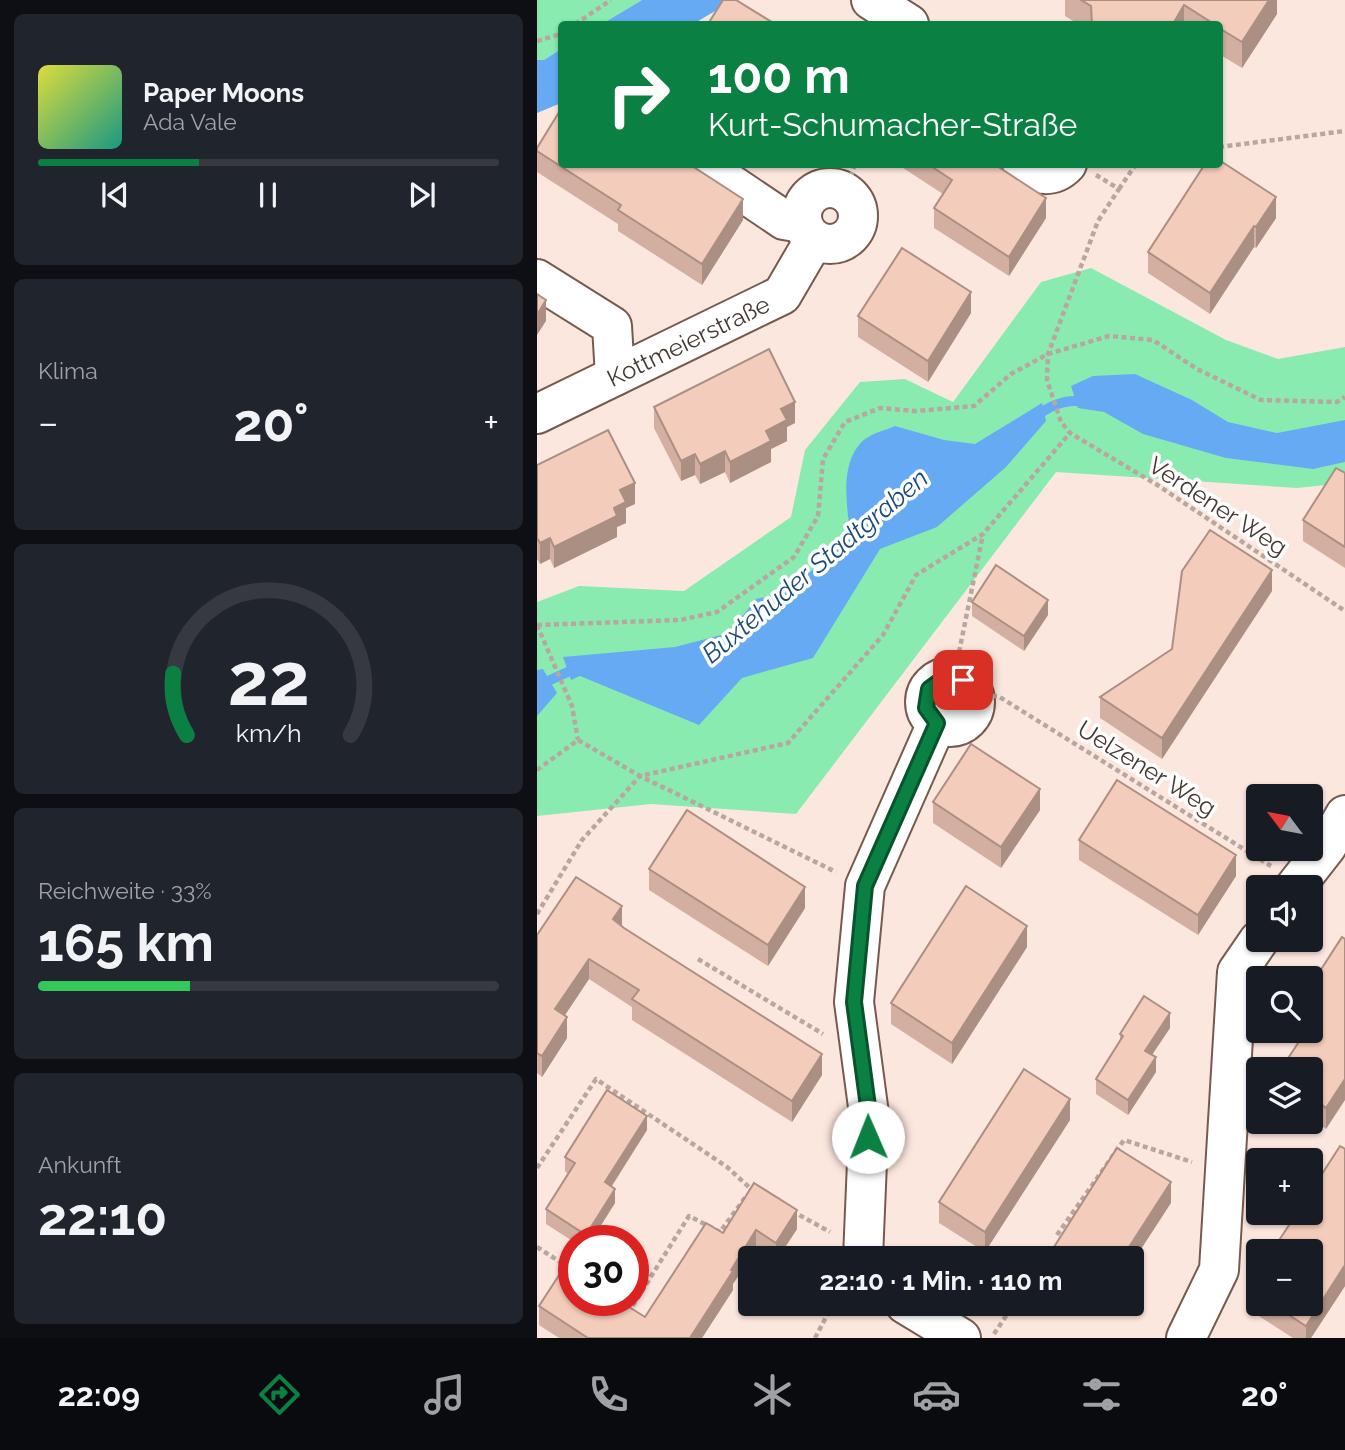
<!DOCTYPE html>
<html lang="de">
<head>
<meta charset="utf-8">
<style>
	:root { --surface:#171b24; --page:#20242c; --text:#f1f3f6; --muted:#9ea1a6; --line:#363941; --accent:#0b8043 }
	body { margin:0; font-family:Raleway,sans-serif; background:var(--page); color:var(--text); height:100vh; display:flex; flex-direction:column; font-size:26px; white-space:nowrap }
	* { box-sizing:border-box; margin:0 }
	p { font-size:23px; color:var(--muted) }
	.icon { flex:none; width:38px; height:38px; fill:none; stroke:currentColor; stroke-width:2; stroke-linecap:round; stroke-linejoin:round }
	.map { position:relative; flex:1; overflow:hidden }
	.panel { display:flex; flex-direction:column; gap:14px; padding:14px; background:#0d0f14; width:537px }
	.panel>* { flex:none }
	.hud { position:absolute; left:21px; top:21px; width:665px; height:147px; border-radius:7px; box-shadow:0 2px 5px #0004; background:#0b8043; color:#fff; overflow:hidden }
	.needle { width:46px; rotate:302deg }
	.controls { position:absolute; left:709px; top:784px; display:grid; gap:14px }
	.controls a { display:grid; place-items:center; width:77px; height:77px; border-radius:7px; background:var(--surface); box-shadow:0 2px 5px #0004; font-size:35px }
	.speed { position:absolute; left:21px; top:1225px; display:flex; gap:14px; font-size:35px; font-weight:700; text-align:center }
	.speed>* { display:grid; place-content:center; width:91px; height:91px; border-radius:50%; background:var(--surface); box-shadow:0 2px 5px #0004; line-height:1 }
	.speed .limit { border:10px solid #d22; background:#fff; color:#111 }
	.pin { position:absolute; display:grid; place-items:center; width:60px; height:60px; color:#fff; margin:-30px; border-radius:14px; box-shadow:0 4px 10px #0006 }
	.me { position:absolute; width:77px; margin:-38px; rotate:359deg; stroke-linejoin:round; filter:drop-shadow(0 0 5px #0008) }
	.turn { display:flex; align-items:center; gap:24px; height:147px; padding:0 35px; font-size:32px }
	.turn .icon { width:91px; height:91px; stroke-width:2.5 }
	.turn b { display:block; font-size:49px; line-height:60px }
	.big { font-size:52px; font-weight:700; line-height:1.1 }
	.panel .tile { flex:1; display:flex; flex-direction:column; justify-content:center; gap:10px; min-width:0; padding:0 24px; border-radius:10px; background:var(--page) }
	.panel .dial { align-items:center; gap:0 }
	.dial svg { height:182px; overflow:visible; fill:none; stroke:var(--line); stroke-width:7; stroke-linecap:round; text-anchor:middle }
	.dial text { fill:var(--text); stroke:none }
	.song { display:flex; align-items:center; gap:21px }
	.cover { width:84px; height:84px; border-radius:10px; background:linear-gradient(135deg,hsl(60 70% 55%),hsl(170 70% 35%)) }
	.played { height:7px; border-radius:4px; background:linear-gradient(90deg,var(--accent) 35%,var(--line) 35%) }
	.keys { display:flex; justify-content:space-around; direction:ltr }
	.heat { display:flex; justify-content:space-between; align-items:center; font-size:38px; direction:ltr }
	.charge { height:10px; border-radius:5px; background:linear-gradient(90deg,#34c759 33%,var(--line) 0) }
	.trip { position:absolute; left:201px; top:1246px; width:406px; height:70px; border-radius:7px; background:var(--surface); box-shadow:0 2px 5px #0004; font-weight:700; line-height:70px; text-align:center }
	.dock { display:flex; height:112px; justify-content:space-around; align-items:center; background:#090b0e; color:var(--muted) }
	.dock .icon { width:49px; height:49px }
	.dock .active { color:var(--accent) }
	.dock b { font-size:32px; color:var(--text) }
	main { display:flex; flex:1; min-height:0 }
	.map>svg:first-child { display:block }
	.green { fill:#8aebb1 }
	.water { fill:#66aaf4 }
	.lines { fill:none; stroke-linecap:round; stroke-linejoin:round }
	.stream { stroke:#66aaf4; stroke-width:10 }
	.minor-casing { stroke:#775a4e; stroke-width:42 }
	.path { stroke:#b8a69f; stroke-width:4.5; stroke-dasharray:5 3.5; stroke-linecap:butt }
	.minor { stroke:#fff; stroke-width:38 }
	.wall { fill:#d2afa1 }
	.shaded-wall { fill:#ab8f83 }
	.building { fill:#f4ccbb; stroke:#ab8f83; stroke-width:2 }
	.route-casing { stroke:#07532c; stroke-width:18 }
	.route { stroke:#0b8043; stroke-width:12 }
	.labels { text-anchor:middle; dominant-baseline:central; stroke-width:7; stroke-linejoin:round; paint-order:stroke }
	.street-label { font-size:24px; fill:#453832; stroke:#fff }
	.water-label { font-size:26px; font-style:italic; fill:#1c4b7b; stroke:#fff }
</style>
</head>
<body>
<main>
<section class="panel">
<div class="tile">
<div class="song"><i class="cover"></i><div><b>Paper Moons</b><p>Ada Vale</p></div></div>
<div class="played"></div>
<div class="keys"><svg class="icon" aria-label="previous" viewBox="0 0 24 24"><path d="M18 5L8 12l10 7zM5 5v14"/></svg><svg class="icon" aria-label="pause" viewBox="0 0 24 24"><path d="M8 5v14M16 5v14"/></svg><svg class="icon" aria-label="next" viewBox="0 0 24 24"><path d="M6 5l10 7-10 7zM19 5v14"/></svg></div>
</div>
<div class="tile"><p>Klima</p>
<div class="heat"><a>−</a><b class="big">20°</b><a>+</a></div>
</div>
<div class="tile dial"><svg viewBox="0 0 100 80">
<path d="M14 69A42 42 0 1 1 86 69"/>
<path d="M14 69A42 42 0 0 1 8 42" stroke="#0b8043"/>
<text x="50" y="56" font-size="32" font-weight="700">22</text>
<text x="50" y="72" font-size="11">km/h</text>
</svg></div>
<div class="tile"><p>Reichweite · 33%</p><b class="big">165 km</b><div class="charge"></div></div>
<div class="tile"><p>Ankunft</p><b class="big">22:10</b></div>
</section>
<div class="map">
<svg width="808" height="1338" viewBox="0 0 808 1338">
	<rect width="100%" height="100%" fill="#fce7df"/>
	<g class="green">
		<path d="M0 0H105L65 24H24V49L7 60H0Z"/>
		<path d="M554 268 689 340 741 359 808 347V483L760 488 519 472 259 814 114 804 0 816V602L42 586 147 591 254 517 268 450 323 382 368 379 416 402 504 282Z"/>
	</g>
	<g class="water">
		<path d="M105 0H197L156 24H65Z"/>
		<path d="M24 49V103L0 113V60H7Z"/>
		<path d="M598 374 655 400 691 422 740 433 808 420V462L776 469 689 458 606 434 567 412 541 408 534 386 556 376Z"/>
		<path d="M505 403 509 421 469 467 400 527 343 549 276 658 205 678 162 725 43 676 34 680 26 657 138 647 192 633 219 599 248 593 314 538C310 508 301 461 328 439 336 433 349 430 358 426L407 440 438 444Z"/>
		<path d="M6 669 20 693 0 716V670Z"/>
	</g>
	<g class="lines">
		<g class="stream">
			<path d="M498 417C512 406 530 398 548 402"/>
			<path d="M0 686 44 666"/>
		</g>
		<g class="minor-casing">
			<g id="minor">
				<path d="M334 0 372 24"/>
				<path d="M164 164 247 220 265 223"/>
				<path d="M485 164C498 177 517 178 530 164"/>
				<circle cx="293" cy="216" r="28"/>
				<path d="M0 279 75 326 78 376"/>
				<path id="s1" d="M0 414 245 295 277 240"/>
				<circle cx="413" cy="702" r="25"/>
				<path d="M758 887 790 846 808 815"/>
				<path d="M326 1258 332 1114 317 1002 328 886 400 723"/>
				<path d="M368 1304 424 1338"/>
				<path d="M649 1338 682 1270 700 972 722 940"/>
			</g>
		</g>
		<g class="path">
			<path d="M38 24 74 0"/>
			<path d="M0 41 24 34"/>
			<path d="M682 147 808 131"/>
			<path d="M559 175 582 189 561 221 511 354 510 380 524 422 533 433 622 486 808 611"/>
			<path d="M582 189 599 164"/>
			<path d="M308 193 318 164"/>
			<path d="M0 625 143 620 180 612 257 557 281 516 286 459 308 422 343 408 379 411 437 406 474 374 511 354 572 336 616 340 660 369 724 400 800 402 808 397"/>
			<path d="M0 625 35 706 41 740"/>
			<path d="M417 677 446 534"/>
			<path d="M438 696H461L734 866"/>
			<path d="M0 770 41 740 103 776 251 743 346 635 379 575 446 534 533 433"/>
			<path d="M0 914 45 840 103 776 299 872"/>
			<path d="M161 959 286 1034"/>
			<path d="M0 1168 59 1079 190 1167 214 1189"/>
			<path d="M255 1211 293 1232"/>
			<path d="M520 1235 587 1140 655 1162"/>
			<path d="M0 1247 37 1271"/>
			<path d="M91 1313 152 1216 183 1232 210 1195"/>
			<path d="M457 1334 477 1304"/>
			<path d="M278 1338 296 1304"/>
		</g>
		<use href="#minor" class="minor"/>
	</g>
	<g class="wall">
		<path d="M528 0H740V14L705 68 682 54V24H541L528 16Z"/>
		<path d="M0 148 206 220 165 285 81 231V224L0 172Z"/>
		<path d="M360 164H457L509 218 472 276 397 228V208L406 194Z"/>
		<path d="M739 218 719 248 717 247 673 314 611 273V252Z"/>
		<path d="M434 313 391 382 321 337V316Z"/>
		<path d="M117 407 258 423 250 427V441L234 449V462L193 483 188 472 163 484 158 475 144 481 117 428Z"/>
		<path d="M0 465 98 504 89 508V523L80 527V537L17 568 13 559 3 564 0 559Z"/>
		<path d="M808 473V568L766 541V520Z"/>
		<path d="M735 591 625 759 563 718V697Z"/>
		<path d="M435 602 511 615 487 651 435 616Z"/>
		<path d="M396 802 503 810 464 868 396 823Z"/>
		<path d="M542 840 699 876 661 935 542 860Z"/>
		<path d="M112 869 268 908 231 966 112 890Z"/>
		<path d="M85 926 285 1075 255 1122 95 1020V1007L52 979 28 1015 30 1038 5 1077 0 1073V935Z"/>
		<path d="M808 939 789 1129 774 1118 775 1022H774V985Z"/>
		<path d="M490 947 415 1064 354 1024V1003Z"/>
		<path d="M633 1028 615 1055 619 1072 591 1115 559 1094V1079L583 1042V1034Z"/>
		<path d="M533 1120 448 1252 402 1223V1202Z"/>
		<path d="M110 1130 74 1186 78 1203 54 1241 37 1242 9 1224V1209L31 1174 28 1171V1157Z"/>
		<path d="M217 1183 260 1229 241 1258H234L219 1249 196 1284V1290L165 1338H22L2 1325V1306L108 1317 186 1233Z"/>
		<path d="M721 1272V1304H774L808 1286 774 1338H756L711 1309V1288Z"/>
		<path d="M542 1304H569L562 1316Z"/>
	</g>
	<g class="shaded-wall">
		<path d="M732 0H740V14L705 68V42Z"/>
		<path d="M647 5V24H636Z"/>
		<path d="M739 197V218L719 248V227Z"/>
		<path d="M509 198V218L472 276V257Z"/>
		<path d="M206 199V220L165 285V264Z"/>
		<path d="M717 226V247L673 314V293Z"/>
		<path d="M434 292V313L391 382V361Z"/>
		<path d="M9 300V321L0 335V315Z"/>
		<path d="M258 402V423L250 427V441L234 449V462L193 483V462L229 431 244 409Z"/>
		<path d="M188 451V472L163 484V464Z"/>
		<path d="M158 454V475L144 481V461Z"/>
		<path d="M98 483V504L89 508V523L80 527V537L17 568V547L77 508 83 490Z"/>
		<path d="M13 538V559L3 564V543Z"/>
		<path d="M735 570V591L625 759V738Z"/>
		<path d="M511 600V615L487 651V636Z"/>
		<path d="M503 789V810L464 868V847Z"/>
		<path d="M699 855V876L661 935V915Z"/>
		<path d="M268 887V908L231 966V945Z"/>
		<path d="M85 906V927L76 919Z"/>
		<path d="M490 926V947L415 1064V1043Z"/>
		<path d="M52 959V979L18 1030V1009Z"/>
		<path d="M633 1013V1028L608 1065V1051Z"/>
		<path d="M30 1017V1038L5 1077V1056Z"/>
		<path d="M285 1054V1075L255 1122V1101Z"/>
		<path d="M619 1057V1072L591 1115V1100Z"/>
		<path d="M808 1079V1100L789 1129V1108Z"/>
		<path d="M533 1099V1120L448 1252V1232Z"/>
		<path d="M110 1116V1130L68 1197V1182Z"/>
		<path d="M634 1182V1203L595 1263V1258H585Z"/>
		<path d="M78 1189V1203L54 1241H49V1235Z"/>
		<path d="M260 1210V1229L241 1258H239V1243Z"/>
		<path d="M219 1230V1249L196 1284V1290L165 1338H153Z"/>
		<path d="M808 1265V1286L774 1338H769V1326Z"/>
		<path d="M562 1304H569L562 1316Z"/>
	</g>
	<g class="building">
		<path d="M186 0H199L238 24H171Z"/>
		<path d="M544 0H732L705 42 682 28V24H677L647 5 636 24H555L554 6Z"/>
		<path d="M24 109V164H152L206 199 165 264 81 210 84 205 0 151V148Z"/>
		<path d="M682 160 739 197 719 227 717 226 673 293 611 252 668 164H682Z"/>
		<path d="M391 164H457L509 198 472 257 397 208 415 180Z"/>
		<path d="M365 248 434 292 391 361 321 316Z"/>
		<path d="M0 294 9 300 0 315Z"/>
		<path d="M232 349 258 402 244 409 250 420 229 431 234 441 193 462 188 451 163 464 158 454 144 461 117 407Z"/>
		<path d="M71 430 98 483 83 490 89 502 77 508 80 516 17 547 13 538 3 543 0 538V465Z"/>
		<path d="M799 468 808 473V547L766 520Z"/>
		<path d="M673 530 735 570 625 738 563 697 635 649 645 571Z"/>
		<path d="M459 565 511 600 487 636 435 602Z"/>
		<path d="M434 744 503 789 464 847 396 802Z"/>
		<path d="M580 780 699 855 661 915 542 840Z"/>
		<path d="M150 810 268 887 231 945 112 869Z"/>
		<path d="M39 877 85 906 76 919 87 928 285 1054 255 1101 95 999 102 990 52 959 18 1009 30 1017 5 1056 0 1053V935Z"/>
		<path d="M429 886 490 926 415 1043 354 1003Z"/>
		<path d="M805 937 808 939V1079L789 1108 774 1097V1069H744L769 1031H774V1024L784 1008 774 1001V985Z"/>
		<path d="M607 996 633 1013 608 1051 619 1057 591 1100 559 1079 586 1036 583 1034Z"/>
		<path d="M487 1069 533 1099 448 1232 402 1202Z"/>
		<path d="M70 1090 110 1116 68 1182 78 1189 49 1235 9 1209 38 1163 28 1157Z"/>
		<path d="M803 1146 808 1149V1265L769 1326 735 1304H774V1251H735L760 1213H774V1191Z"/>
		<path d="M580 1148 634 1182 585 1258H510Z"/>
		<path d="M217 1183 260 1210 239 1243 219 1230 194 1270 196 1271 153 1338H51L2 1306 28 1266 37 1271V1300H81L108 1317 169 1223 186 1233Z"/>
		<path d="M721 1272V1295L711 1288Z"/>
	</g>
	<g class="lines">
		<g class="route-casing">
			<path id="route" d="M331 1137 332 1114 317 1002 328 886 400 723 389 708 392 689 407 678 426 680"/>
		</g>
		<use href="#route" class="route"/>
	</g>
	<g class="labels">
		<g class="street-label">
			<text stroke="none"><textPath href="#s1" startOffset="168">Kottmeierstraße</textPath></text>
			<text transform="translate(681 506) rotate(33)">Verdener Weg</text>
			<text transform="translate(610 768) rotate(32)">Uelzener Weg</text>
		</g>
		<g class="water-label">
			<text transform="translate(278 566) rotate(-40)">Buxtehuder Stadtgraben</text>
		</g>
	</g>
</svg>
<div class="controls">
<a><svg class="needle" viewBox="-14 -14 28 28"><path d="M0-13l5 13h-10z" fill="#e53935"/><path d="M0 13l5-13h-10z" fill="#9ea1a6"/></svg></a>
<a><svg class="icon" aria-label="sound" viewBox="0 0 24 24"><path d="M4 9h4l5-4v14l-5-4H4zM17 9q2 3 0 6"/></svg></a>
<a><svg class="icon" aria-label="search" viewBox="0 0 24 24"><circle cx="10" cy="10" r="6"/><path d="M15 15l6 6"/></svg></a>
<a><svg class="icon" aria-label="layers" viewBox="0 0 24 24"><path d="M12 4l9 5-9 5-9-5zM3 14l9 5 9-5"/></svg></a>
<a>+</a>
<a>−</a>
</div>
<div class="speed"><div class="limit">30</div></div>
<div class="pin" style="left:426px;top:680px;background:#d93025"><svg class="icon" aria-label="arrive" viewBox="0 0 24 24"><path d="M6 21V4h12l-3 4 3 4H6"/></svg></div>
<svg class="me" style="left:331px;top:1137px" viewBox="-20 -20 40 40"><circle r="19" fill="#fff"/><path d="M0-13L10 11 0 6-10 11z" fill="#0b8043"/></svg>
<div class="trip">22:10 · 1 Min. · 110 m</div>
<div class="hud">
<div class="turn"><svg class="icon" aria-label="right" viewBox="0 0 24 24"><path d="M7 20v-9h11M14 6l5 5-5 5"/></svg><div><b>100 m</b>Kurt-Schumacher-Straße</div></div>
</div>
</div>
</main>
<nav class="dock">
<b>22:09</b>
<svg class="icon active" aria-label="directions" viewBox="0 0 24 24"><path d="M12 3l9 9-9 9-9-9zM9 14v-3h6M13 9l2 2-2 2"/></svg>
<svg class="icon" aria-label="music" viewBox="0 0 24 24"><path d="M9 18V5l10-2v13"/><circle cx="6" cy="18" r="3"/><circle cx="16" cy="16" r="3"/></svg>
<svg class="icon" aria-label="phone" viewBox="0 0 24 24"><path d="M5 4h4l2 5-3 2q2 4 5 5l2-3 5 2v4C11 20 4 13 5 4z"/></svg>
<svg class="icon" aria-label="climate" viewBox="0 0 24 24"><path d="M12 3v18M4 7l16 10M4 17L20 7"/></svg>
<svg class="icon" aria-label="car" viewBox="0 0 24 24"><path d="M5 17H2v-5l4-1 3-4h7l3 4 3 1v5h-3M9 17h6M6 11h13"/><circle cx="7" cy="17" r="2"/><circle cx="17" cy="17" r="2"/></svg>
<svg class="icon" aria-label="filters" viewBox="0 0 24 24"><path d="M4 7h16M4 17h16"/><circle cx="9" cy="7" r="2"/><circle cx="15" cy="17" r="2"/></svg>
<b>20°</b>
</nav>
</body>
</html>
